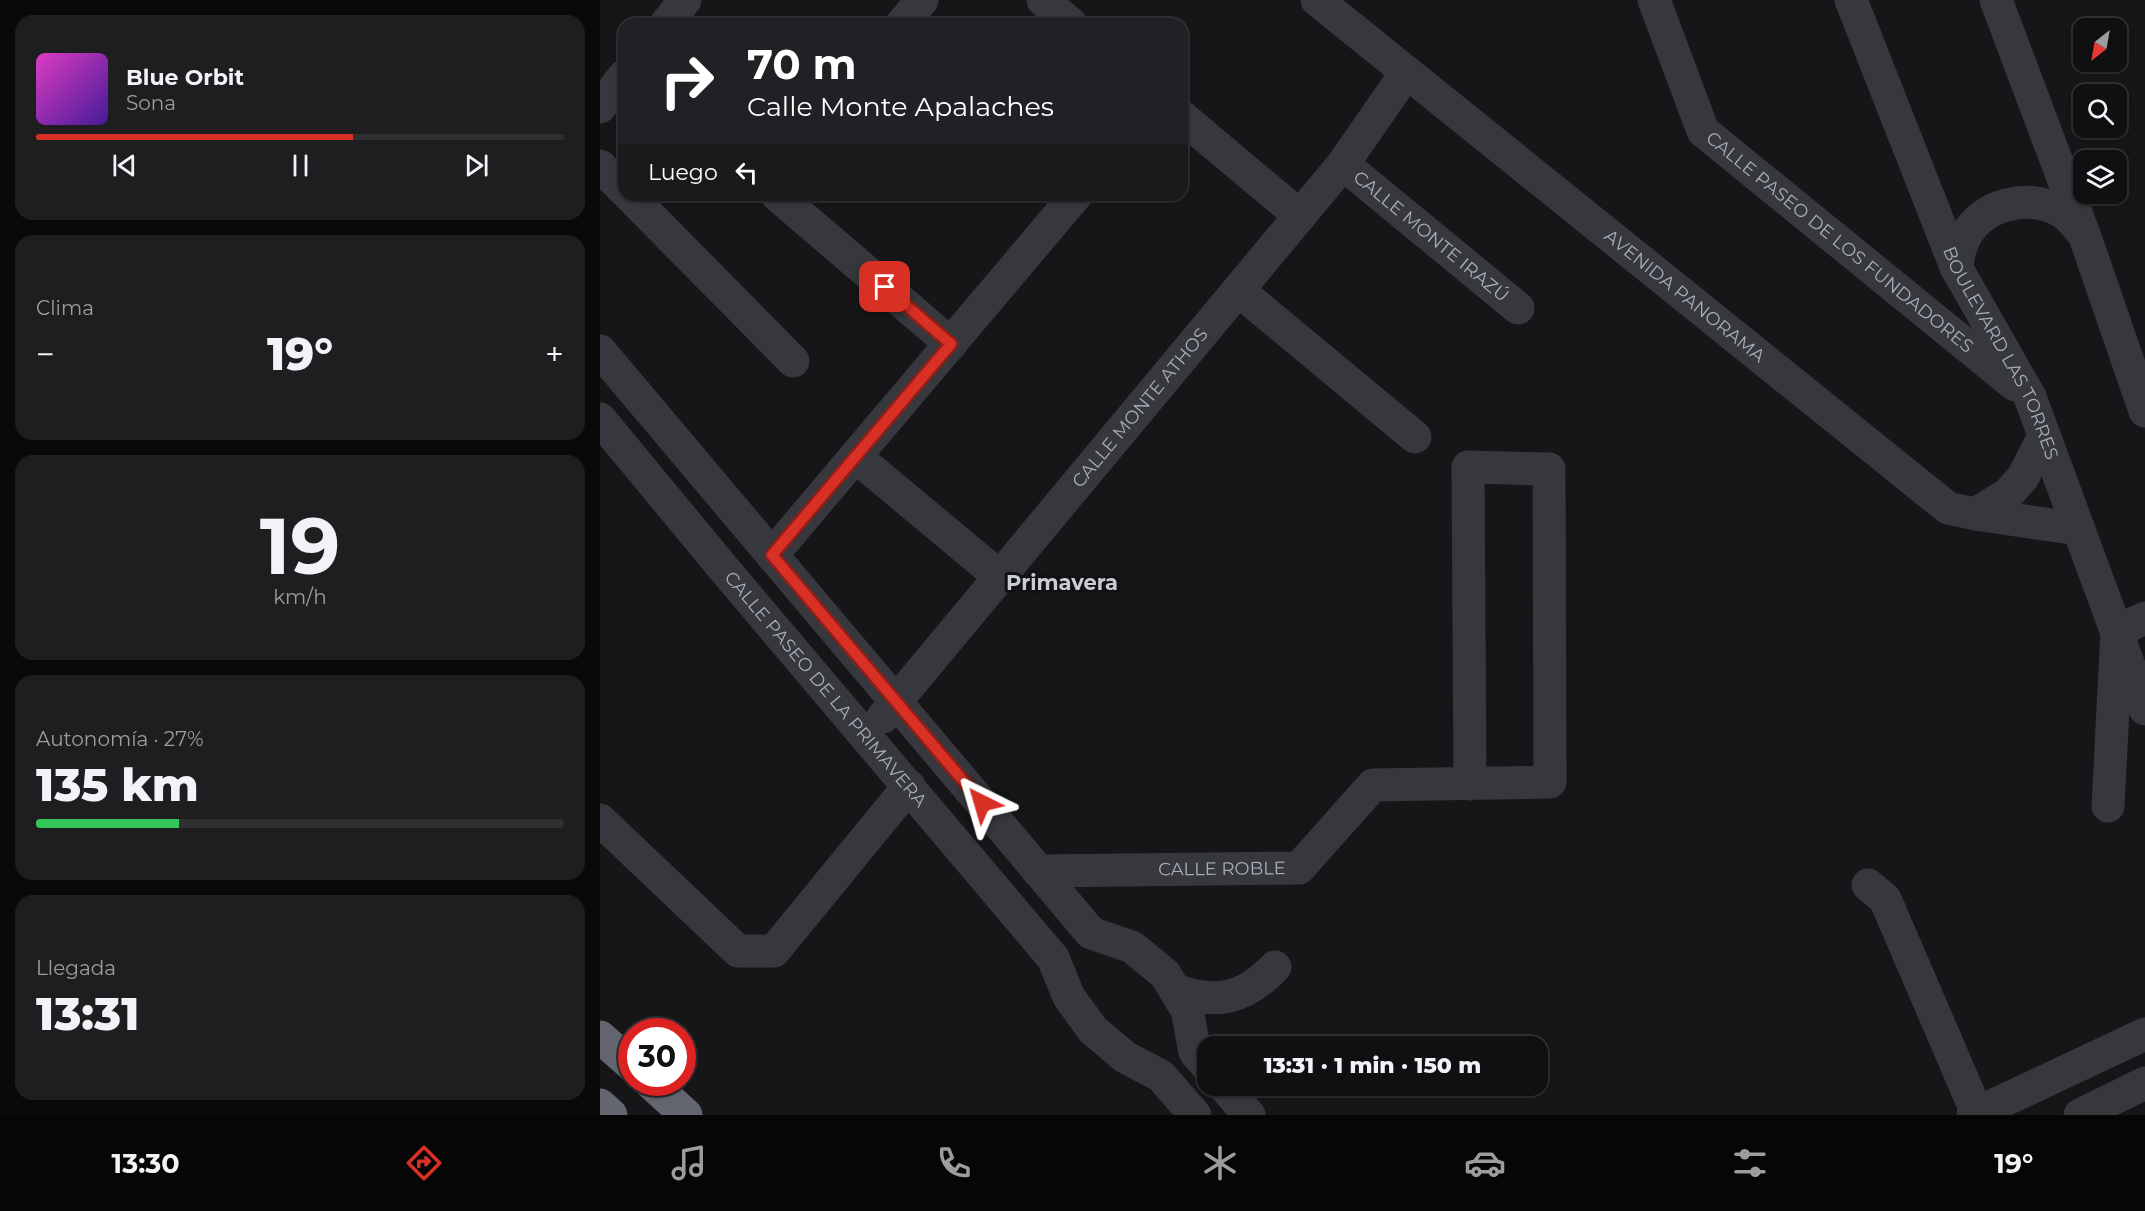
<!DOCTYPE html>
<html lang="es">
<head>
<meta charset="utf-8">
<style>
	:root { --surface:#101012; --page:#1e1e20; --text:#f1f3f6; --muted:#9c9d9f; --line:#303032; --accent:#d93025 }
	body { margin:0; font-family:Montserrat,sans-serif; background:var(--page); color:var(--text); height:100vh; display:flex; flex-direction:column; font-size:22px; white-space:nowrap }
	* { box-sizing:border-box; margin:0 }
	p { font-size:20px; color:var(--muted) }
	.icon { flex:none; width:33px; height:33px; fill:none; stroke:currentColor; stroke-width:2; stroke-linecap:round; stroke-linejoin:round }
	.map { position:relative; flex:1; overflow:hidden }
	.drawer { display:flex; flex-direction:column; gap:15px; padding:15px; background:#09090a; width:600px }
	.drawer>* { flex:none }
	.banner { position:absolute; left:18px; top:18px; width:570px; height:183px; border-radius:18px; box-shadow:0 2px 4px #0004,0 0 0 2px var(--line); background:#202124; color:#fff; overflow:hidden }
	.needle { width:39px; rotate:211deg }
	.tools { position:absolute; left:1473px; top:18px; display:grid; gap:12px }
	.tools a { display:grid; place-items:center; width:54px; height:54px; border-radius:12px; background:var(--surface); box-shadow:0 2px 4px #0004,0 0 0 2px var(--line); font-size:30px }
	.speed { position:absolute; left:18px; top:1018px; display:flex; gap:12px; font-size:30px; font-weight:700; text-align:center }
	.speed>* { display:grid; place-content:center; width:78px; height:78px; border-radius:50%; background:var(--surface); box-shadow:0 2px 4px #0004,0 0 0 2px var(--line); line-height:1 }
	.speed .limit { border:9px solid #d22; background:#fff; color:#111 }
	.pin { position:absolute; display:grid; place-items:center; width:51px; height:51px; color:#fff; margin:-26px; border-radius:12px; box-shadow:0 3px 9px #0006 }
	.me { position:absolute; width:66px; margin:-33px; rotate:320deg; stroke-linejoin:round; filter:drop-shadow(0 0 4px #0008) }
	.turn { display:flex; align-items:center; gap:21px; height:126px; padding:0 30px; font-size:27px }
	.turn .icon { width:78px; height:78px; stroke-width:2.5 }
	.turn b { display:block; font-size:42px; line-height:51px }
	.then { display:flex; align-items:center; height:57px; padding:0 30px; background:#0003; gap:12px; font-size:22px }
	.big { font-size:45px; font-weight:800; line-height:1.1 }
	.drawer .card { flex:1; display:flex; flex-direction:column; justify-content:center; gap:9px; min-width:0; padding:0 21px; border-radius:18px; background:var(--page) }
	.drawer .dial { align-items:center; gap:0 }
	.dial b { font-size:78px; line-height:1 }
	.song { display:flex; align-items:center; gap:18px }
	.cover { width:72px; height:72px; border-radius:9px; background:linear-gradient(135deg,hsl(310 70% 55%),hsl(260 70% 35%)) }
	.played { height:6px; border-radius:3px; background:linear-gradient(90deg,var(--accent) 60%,var(--line) 60%) }
	.keys { display:flex; justify-content:space-around; direction:ltr }
	.heat { display:flex; justify-content:space-between; align-items:center; font-size:33px; direction:ltr }
	.charge { height:9px; border-radius:4px; background:linear-gradient(90deg,#34c759 27%,var(--line) 0) }
	.trip { position:absolute; left:597px; top:1036px; width:351px; height:60px; border-radius:18px; background:var(--surface); box-shadow:0 2px 4px #0004,0 0 0 2px var(--line); font-weight:800; line-height:60px; text-align:center }
	.tab-bar { display:flex; height:96px; justify-content:space-around; align-items:center; background:#060607; color:var(--muted) }
	.tab-bar .icon { width:42px; height:42px }
	.tab-bar .current { color:var(--accent) }
	.tab-bar b { font-size:27px; color:var(--text) }
	main { display:flex; flex:1; min-height:0 }
	.map>svg:first-child { display:block }
	.lines { fill:none; stroke-linecap:round; stroke-linejoin:round }
	.minor { stroke:#37383d; stroke-width:33 }
	.highway { stroke:#63666e; stroke-width:33 }
	.route-casing { stroke:#8d1f18; stroke-width:15 }
	.route { stroke:#d93025; stroke-width:10 }
	.labels { text-anchor:middle; dominant-baseline:central; stroke-width:6; stroke-linejoin:round; paint-order:stroke }
	.street-label { font-size:18px; fill:#a8adb8; stroke:#111113 }
	.quarter-label { font-size:21px; font-weight:bold; fill:#c9ccd4; stroke:#111113 }
</style>
</head>
<body>
<main>
<section class="drawer">
<div class="card">
<div class="song"><i class="cover"></i><div><b>Blue Orbit</b><p>Sona</p></div></div>
<div class="played"></div>
<div class="keys"><svg class="icon" aria-label="previous" viewBox="0 0 24 24"><path d="M18 5L8 12l10 7zM5 5v14"/></svg><svg class="icon" aria-label="pause" viewBox="0 0 24 24"><path d="M8 5v14M16 5v14"/></svg><svg class="icon" aria-label="next" viewBox="0 0 24 24"><path d="M6 5l10 7-10 7zM19 5v14"/></svg></div>
</div>
<div class="card"><p>Clima</p>
<div class="heat"><a>−</a><b class="big">19°</b><a>+</a></div>
</div>
<div class="card dial"><b>19</b><p>km/h</p></div>
<div class="card"><p>Autonomía · 27%</p><b class="big">135 km</b><div class="charge"></div></div>
<div class="card"><p>Llegada</p><b class="big">13:31</b></div>
</section>
<div class="map">
<svg width="1545" height="1115" viewBox="0 0 1545 1115">
	<rect width="100%" height="100%" fill="#161618"/>
	<g class="lines">
		<g class="minor">
			<path d="M443 0 471 24"/>
			<path id="s1" d="M717 0 1348 508 1375 514 1479 529"/>
			<path id="s2" d="M1054 0 1103 131 1415 385"/>
			<path id="s3" d="M1251 0 1356 267 1430 397 1545 709"/>
			<path d="M1396 0 1484 234 1545 411"/>
			<path d="M66 24 85 0"/>
			<path d="M302 24 322 0"/>
			<path d="M0 107 24 76"/>
			<path d="M582 117 700 216"/>
			<path id="s4" d="M743 164 918 308"/>
			<path d="M0 166 24 190"/>
			<path d="M29 195 193 361"/>
			<path d="M177 195 351 344"/>
			<path d="M1356 267C1358 260 1359 251 1362 244 1377 203 1432 190 1467 215 1472 220 1477 227 1482 232"/>
			<path d="M638 290 815 437"/>
			<path d="M0 351 491 933 532 947 565 974 587 1010 595 1052 608 1067"/>
			<path id="s5" d="M0 419 124 569 453 958 469 997 493 1030 525 1057 561 1076 595 1115"/>
			<path d="M256 457 400 577"/>
			<path d="M1375 514 1408 494 1423 477 1444 436"/>
			<path d="M172 555 476 195"/>
			<path id="s6" d="M283 717 743 164 806 73"/>
			<path d="M1508 806 1517 631 1545 618"/>
			<path d="M0 820 138 951H174L309 786"/>
			<path id="s7" d="M438 871 699 868 773 785 950 782 949 469 868 467 870 784"/>
			<path d="M1268 885 1285 899 1377 1113"/>
			<path d="M575 990C617 1005 644 999 675 967"/>
			<path d="M624 1086 649 1115"/>
			<path d="M1373 1115 1545 1034"/>
			<path d="M1480 1115 1545 1083"/>
		</g>
		<g class="highway">
			<path d="M0 1037 32 1065"/>
			<path d="M51 1083 86 1115"/>
			<path d="M0 1105 11 1115"/>
		</g>
	</g>
	<g class="lines">
		<g class="route-casing">
			<path id="route" d="M285 287 351 344 172 555 382 803"/>
		</g>
		<use href="#route" class="route"/>
	</g>
	<g class="labels">
		<g class="street-label">
			<text stroke="none"><textPath href="#s4" startOffset="114">CALLE MONTE IRAZÚ</textPath></text>
			<text stroke="none"><textPath href="#s2" startOffset="316">CALLE PASEO DE LOS FUNDADORES</textPath></text>
			<text stroke="none"><textPath href="#s1" startOffset="472">AVENIDA PANORAMA</textPath></text>
			<text stroke="none"><textPath href="#s3" startOffset="384">BOULEVARD LAS TORRES</textPath></text>
			<text stroke="none"><textPath href="#s6" startOffset="402">CALLE MONTE ATHOS</textPath></text>
			<text stroke="none"><textPath href="#s5" startOffset="352">CALLE PASEO DE LA PRIMAVERA</textPath></text>
			<text stroke="none"><textPath href="#s7" startOffset="184">CALLE ROBLE</textPath></text>
		</g>
		<g class="quarter-label">
			<text x="462" y="582">Primavera</text>
		</g>
	</g>
</svg>
<div class="tools">
<a><svg class="needle" viewBox="-14 -14 28 28"><path d="M0-13l5 13h-10z" fill="#e53935"/><path d="M0 13l5-13h-10z" fill="#9c9d9f"/></svg></a>
<a><svg class="icon" aria-label="search" viewBox="0 0 24 24"><circle cx="10" cy="10" r="6"/><path d="M15 15l6 6"/></svg></a>
<a><svg class="icon" aria-label="layers" viewBox="0 0 24 24"><path d="M12 4l9 5-9 5-9-5zM3 14l9 5 9-5"/></svg></a>
</div>
<div class="speed"><div class="limit">30</div></div>
<div class="pin" style="left:285px;top:287px;background:#d93025"><svg class="icon" aria-label="arrive" viewBox="0 0 24 24"><path d="M6 21V4h12l-3 4 3 4H6"/></svg></div>
<svg class="me" style="left:382px;top:803px" viewBox="-20 -20 40 40"><path d="M0-17L14 15 0 8-14 15z" fill="#d93025" stroke="#fff" stroke-width="4"/></svg>
<div class="trip">13:31 · 1 min · 150 m</div>
<div class="banner">
<div class="turn"><svg class="icon" aria-label="right" viewBox="0 0 24 24"><path d="M7 20v-9h11M14 6l5 5-5 5"/></svg><div><b>70 m</b>Calle Monte Apalaches</div></div>
<div class="then">Luego<svg class="icon" aria-label="left" viewBox="0 0 24 24"><path d="M17 20v-9H6M10 6l-5 5 5 5"/></svg></div>
</div>
</div>
</main>
<nav class="tab-bar">
<b>13:30</b>
<svg class="icon current" aria-label="directions" viewBox="0 0 24 24"><path d="M12 3l9 9-9 9-9-9zM9 14v-3h6M13 9l2 2-2 2"/></svg>
<svg class="icon" aria-label="music" viewBox="0 0 24 24"><path d="M9 18V5l10-2v13"/><circle cx="6" cy="18" r="3"/><circle cx="16" cy="16" r="3"/></svg>
<svg class="icon" aria-label="phone" viewBox="0 0 24 24"><path d="M5 4h4l2 5-3 2q2 4 5 5l2-3 5 2v4C11 20 4 13 5 4z"/></svg>
<svg class="icon" aria-label="climate" viewBox="0 0 24 24"><path d="M12 3v18M4 7l16 10M4 17L20 7"/></svg>
<svg class="icon" aria-label="car" viewBox="0 0 24 24"><path d="M5 17H2v-5l4-1 3-4h7l3 4 3 1v5h-3M9 17h6M6 11h13"/><circle cx="7" cy="17" r="2"/><circle cx="17" cy="17" r="2"/></svg>
<svg class="icon" aria-label="filters" viewBox="0 0 24 24"><path d="M4 7h16M4 17h16"/><circle cx="9" cy="7" r="2"/><circle cx="15" cy="17" r="2"/></svg>
<b>19°</b>
</nav>
</body>
</html>
